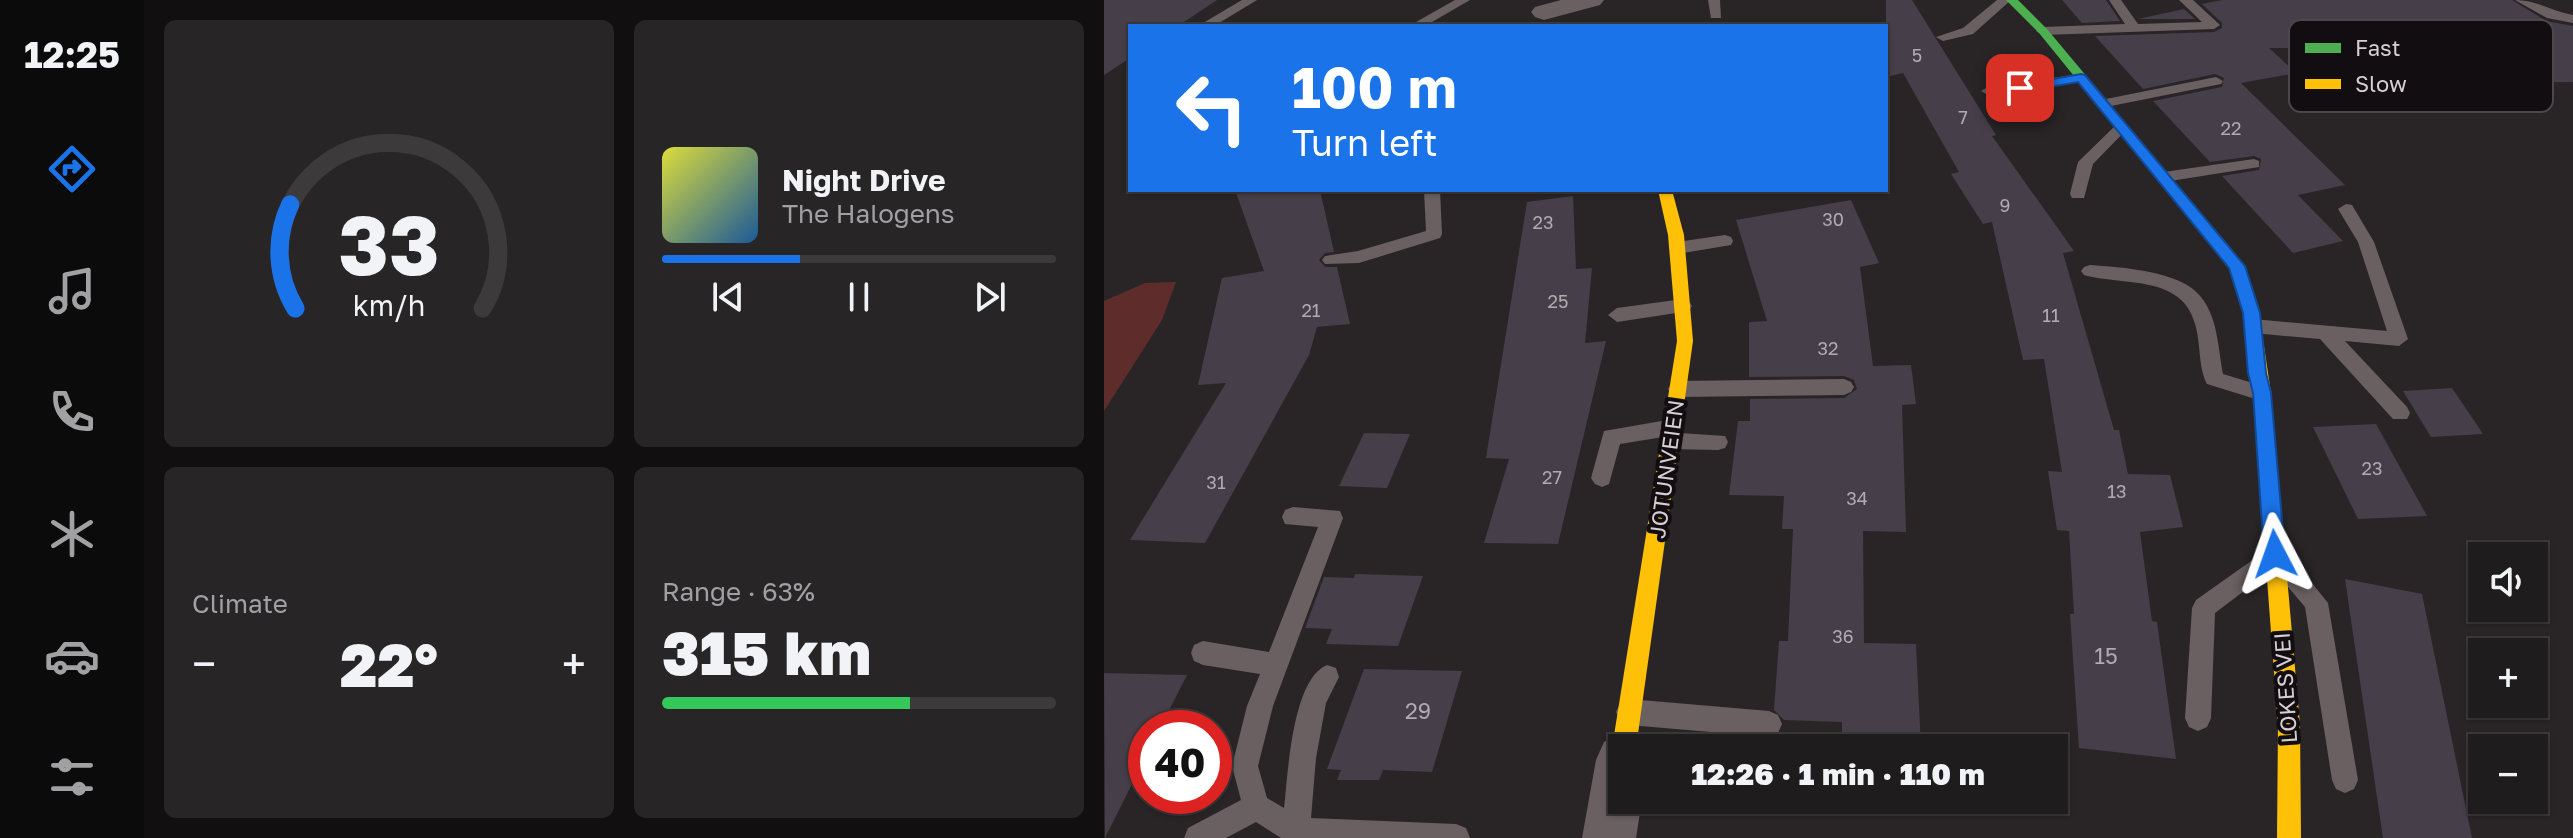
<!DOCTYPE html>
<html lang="en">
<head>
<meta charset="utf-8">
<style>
	:root { --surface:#1f1c1d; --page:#272526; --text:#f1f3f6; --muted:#a1a1a4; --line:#3c3a3b; --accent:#1a73e8 }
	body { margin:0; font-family:"Golos Text",sans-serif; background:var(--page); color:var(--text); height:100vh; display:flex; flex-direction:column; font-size:30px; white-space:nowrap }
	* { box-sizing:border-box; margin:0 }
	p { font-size:26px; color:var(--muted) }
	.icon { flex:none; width:44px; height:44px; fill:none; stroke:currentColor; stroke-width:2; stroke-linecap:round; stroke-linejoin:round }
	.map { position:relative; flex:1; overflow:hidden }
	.sheet { display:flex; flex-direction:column; gap:20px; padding:20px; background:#110f10; width:960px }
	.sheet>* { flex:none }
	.hud { position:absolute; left:24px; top:24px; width:760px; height:168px; border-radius:0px; box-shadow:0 2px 6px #0004,0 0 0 2px var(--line); background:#1a73e8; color:#fff; overflow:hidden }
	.tools { position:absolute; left:1364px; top:542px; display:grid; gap:16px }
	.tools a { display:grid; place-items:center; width:80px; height:80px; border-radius:0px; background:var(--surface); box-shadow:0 2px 6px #0004,0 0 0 2px var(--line); font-size:40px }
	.speed { position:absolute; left:24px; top:710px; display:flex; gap:16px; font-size:40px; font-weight:700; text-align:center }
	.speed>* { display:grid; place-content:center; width:104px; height:104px; border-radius:50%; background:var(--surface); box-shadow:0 2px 6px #0004,0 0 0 2px var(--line); line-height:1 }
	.speed .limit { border:12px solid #d22; background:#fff; color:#111 }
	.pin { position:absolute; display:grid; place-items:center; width:68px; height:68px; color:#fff; margin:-34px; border-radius:16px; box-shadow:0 4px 12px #0006 }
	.me { position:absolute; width:88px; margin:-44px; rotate:356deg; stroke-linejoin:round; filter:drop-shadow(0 0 6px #0008) }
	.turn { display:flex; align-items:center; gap:28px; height:168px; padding:0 32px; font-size:36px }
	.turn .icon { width:104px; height:104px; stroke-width:2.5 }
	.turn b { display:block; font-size:56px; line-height:68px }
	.big { font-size:60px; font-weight:800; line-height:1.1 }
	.sheet .card { flex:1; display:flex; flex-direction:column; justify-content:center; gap:12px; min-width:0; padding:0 28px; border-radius:12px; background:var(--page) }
	.sheet .dial { align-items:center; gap:0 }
	.dial svg { height:208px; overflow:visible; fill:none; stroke:var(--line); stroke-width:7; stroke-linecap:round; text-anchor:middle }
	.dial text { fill:var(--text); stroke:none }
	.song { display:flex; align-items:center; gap:24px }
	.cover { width:96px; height:96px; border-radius:12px; background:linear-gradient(135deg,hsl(60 70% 55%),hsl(210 70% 35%)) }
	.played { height:8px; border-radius:4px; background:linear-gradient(90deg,var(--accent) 35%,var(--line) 35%) }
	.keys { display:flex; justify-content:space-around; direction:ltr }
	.heat { display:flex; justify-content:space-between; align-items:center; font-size:44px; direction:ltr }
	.charge { height:12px; border-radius:6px; background:linear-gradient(90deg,#34c759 63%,var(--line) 0) }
	.sheet .tiles { flex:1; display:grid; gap:20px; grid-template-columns:repeat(2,1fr) }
	.trip { position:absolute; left:504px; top:734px; width:460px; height:80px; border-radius:0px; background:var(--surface); box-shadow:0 2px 6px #0004,0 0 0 2px var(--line); font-weight:800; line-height:80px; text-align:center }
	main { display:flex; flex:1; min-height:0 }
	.menu { display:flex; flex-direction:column; width:144px; justify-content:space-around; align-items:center; background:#0c0b0c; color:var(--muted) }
	.menu .icon { width:56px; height:56px }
	.menu .selected { color:var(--accent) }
	.menu b { font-size:36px; color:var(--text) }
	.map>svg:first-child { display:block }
	.green { fill:#5e2d2b }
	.building { fill:#463e49 }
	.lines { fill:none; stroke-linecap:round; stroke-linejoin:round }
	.lane { fill:#6a6062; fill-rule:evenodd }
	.street { fill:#6a6062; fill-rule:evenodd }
	.fast { fill:#4caf50; fill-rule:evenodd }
	.slow { fill:#ffc107; fill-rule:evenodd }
	.route { fill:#1a73e8; stroke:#114b97; stroke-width:2 }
	.labels { text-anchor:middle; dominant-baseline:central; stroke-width:8; stroke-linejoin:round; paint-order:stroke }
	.number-label { font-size:18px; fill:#b1abb0 }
	.street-label { font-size:22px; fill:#d5cfd3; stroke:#110d10 }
	.near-number-label { font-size:22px; fill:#b1abb0 }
	.key { fill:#110d10; stroke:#4c474a; stroke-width:2 }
	.key-label { font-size:22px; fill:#d5cfd3 }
</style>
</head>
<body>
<main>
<nav class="menu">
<b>12:25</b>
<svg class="icon selected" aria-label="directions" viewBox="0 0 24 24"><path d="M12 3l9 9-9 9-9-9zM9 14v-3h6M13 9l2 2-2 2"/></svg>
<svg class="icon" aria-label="music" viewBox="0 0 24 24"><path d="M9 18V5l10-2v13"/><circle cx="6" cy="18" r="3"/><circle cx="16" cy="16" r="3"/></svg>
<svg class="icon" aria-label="phone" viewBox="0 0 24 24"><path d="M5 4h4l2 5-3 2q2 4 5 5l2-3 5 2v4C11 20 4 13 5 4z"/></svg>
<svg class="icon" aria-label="climate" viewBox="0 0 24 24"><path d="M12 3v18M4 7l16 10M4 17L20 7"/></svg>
<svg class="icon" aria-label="car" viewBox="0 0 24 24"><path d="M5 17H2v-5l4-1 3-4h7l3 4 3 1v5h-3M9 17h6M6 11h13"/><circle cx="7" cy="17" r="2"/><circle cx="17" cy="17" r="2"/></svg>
<svg class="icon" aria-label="filters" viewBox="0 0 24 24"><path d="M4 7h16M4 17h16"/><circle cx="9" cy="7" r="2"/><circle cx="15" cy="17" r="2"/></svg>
</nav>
<section class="sheet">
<div class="tiles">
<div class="card dial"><svg viewBox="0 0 100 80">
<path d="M14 69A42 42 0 1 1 86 69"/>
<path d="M14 69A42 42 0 0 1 12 29" stroke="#1a73e8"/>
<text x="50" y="56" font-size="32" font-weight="700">33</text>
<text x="50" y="72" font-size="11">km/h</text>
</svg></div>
<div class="card">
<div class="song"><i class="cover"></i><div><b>Night Drive</b><p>The Halogens</p></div></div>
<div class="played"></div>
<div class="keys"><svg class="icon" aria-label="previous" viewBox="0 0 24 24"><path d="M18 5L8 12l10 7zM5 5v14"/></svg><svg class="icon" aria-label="pause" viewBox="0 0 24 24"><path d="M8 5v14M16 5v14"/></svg><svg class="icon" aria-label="next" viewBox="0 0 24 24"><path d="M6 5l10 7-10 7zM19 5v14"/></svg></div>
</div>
<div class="card"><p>Climate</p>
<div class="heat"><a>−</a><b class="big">22°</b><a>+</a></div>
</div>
<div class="card"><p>Range · 63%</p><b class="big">315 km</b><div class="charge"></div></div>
</div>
</section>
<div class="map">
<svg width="1469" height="838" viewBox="0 0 1469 838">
	<rect width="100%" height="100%" fill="#292527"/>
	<path class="green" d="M72 282 58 320 0 411V301L41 283Z"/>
	<g class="building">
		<path d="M0 0H113L74 26H26V58L0 75Z"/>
		<path d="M782 0H808L892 135 888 136 970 251 959 253 1010 430H1015L1024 474 1066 475 1079 527 1036 532 1048 621 1053 622 1072 759 975 748 966 614H970L965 531 953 530 944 471 958 472 940 359 919 360 888 222 879 224 847 174 855 172 799 73 782 77Z"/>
		<path d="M958 0H1002L1016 21 978 23Z"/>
		<path d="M1118 0H1408L1442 21 1469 26V82L1369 83 1344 53H1306L1302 48H1165L1192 73 1137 83 1241 185 1194 195 1239 241 1189 253 1118 176 1155 170 1157 159 1150 156 1106 162 1049 101 1118 87 1120 78 1111 74 1039 89 991 36 1110 32 1118 28V23L1098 4Z"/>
		<path d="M1080 9 1091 19H1034Z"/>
		<path d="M131 190H216L230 252 221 253 215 260 221 267H233L246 324 213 327 205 355 101 543 26 540 122 383 94 385 118 278 160 271Z"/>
		<path d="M469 196 472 269 488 268 481 343 502 341 454 544 380 543 405 459 382 458 423 202Z"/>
		<path d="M747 200 775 263 756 267 769 366 807 365 812 404 798 405 802 532 759 531 760 643 812 644 817 748H738V722L680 720 670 710 675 641H684L689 529H678L680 496 625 495 634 421H646V399L740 398 753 389 750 380 740 376 645 377V322L663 321 632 220Z"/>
		<path d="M1348 388 1379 434 1327 437 1299 391Z"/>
		<path d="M1272 424 1323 516 1254 519 1209 427Z"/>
		<path d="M260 433 306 434 283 488 235 486Z"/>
		<path d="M251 574 319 576 294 646 222 644 228 629 201 628 220 577 250 578Z"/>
		<path d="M1241 579 1318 594 1368 838H1279Z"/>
		<path d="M260 669 358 671 328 772 279 770 275 780H233L237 770 223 769Z"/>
		<path d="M0 673 83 675 56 728H42V756L1 838Z"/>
	</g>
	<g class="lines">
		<g class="lane">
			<path d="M138 0H153L110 26H94Z"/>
			<path d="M351 0H366L321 26H305Z"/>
			<path d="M604 0H616L617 18H607Z"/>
			<path d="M893 0H907L869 34 839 41 832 37 859 28Z"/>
			<path d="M1005 0H1017L1034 24 1098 22 1075 0H1089L1116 25 1110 29 939 35 932 31 939 27 1021 24Z"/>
			<path d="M1411 0C1432 0 1448 11 1469 15V23L1443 18Z"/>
			<path d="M977 74 984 78 982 81 884 95 877 91 884 87Z"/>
			<path d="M1112 77 1119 81 1117 84 997 108 990 104 997 100Z"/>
			<path d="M1017 124 1024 128 989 164 980 198H968L966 194 974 162 1012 125Z"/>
			<path d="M1150 159 1155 161V167L1060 182 1052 177 1060 172Z"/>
			<path d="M320 190H336L338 234 336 238 255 263 221 264 218 260 221 256 254 251 322 231Z"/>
			<path d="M1242 204 1248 205 1270 242 1304 339 1295 346 1241 341 1303 407 1306 413 1303 419H1289L1216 339 1149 333 1140 326 1149 319 1283 331 1254 242 1234 209Z"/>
			<path d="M621 235 627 237 629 241 627 245 573 254 565 248 573 242Z"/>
			<path d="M986 265C1016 267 1078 271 1097 297 1114 318 1114 348 1119 374L1165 388 1168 393 1165 398 1158 401 1103 384C1094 367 1097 343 1091 324 1078 274 1018 286 980 275L977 271 980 267Z"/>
			<path d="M579 299 585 301 588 306 585 311 513 322 504 315 513 308Z"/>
			<path d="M740 379 747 382 750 387 747 392 740 395 574 397 567 394 564 389 567 384 574 381Z"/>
			<path d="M569 419 576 421 579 427 576 433 621 436 624 442 621 448 614 450 567 449 560 447 557 441 559 437 516 444 505 484 498 487 491 484 487 478 500 431Z"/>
			<path d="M189 507 236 511 239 518 169 706 154 766 163 798 180 808C184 774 188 679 223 665L232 668 235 677 222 703 212 758 207 818 352 824 362 828 366 838H177L152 822 122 838H80L84 828 137 800 128 766 143 706 156 674 99 665 90 661 87 653 90 645 99 641 165 652 214 527 181 524 178 517 181 510Z"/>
			<path d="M1171 544 1179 547 1224 603 1254 780 1250 789 1241 793 1232 789 1228 780 1201 607 1169 569 1111 613 1107 718 1103 727 1094 731 1085 727 1081 718 1088 608 1092 600Z"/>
			<path d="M525 699 665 711 674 715 678 724 674 733 665 737 525 725 516 721 512 712 516 703Z"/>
		</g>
		<g class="street">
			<path d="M457 0H500L496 5 440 20 431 17 427 12 431 7Z"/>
			<path d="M518 734 536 742 539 748H518V800H538L532 838H478L492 760 500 742Z"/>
		</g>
		<path class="fast" d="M902 0H914L943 29 1138 262 1146 282 1144 286H1132L1126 268 935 33Z"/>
		<g class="slow">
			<path d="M554 190H568L580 235 589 341 532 748H518V759L512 756 508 748 573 341 564 235Z"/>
			<path d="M1138 276 1146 282 1155 313 1167 393 1196 725 1197 838H1173L1174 725 1149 393 1139 313 1130 282Z"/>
		</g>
	</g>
	<path class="route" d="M977 74 981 75 1141 266 1156 313 1162 373 1167 393 1181 554 1178 561 1171 563 1163 561 1160 554 1149 393 1144 373 1139 313 1125 268 974 82 916 92 910 88 916 85Z"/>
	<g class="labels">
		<g class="number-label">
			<text x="813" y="55">5</text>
			<text x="859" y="117">7</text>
			<text x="1127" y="128">22</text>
			<text x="901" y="205">9</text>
			<text x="729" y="219">30</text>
			<text x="439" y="222">23</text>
			<text x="454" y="301">25</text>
			<text x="207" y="310">21</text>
			<text x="947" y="315">11</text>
			<text x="724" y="348">32</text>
			<text x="1268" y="468">23</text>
			<text x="448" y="477">27</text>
			<text x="112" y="482">31</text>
			<text x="1013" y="491">13</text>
			<text x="753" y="498">34</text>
			<text x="739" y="636">36</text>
		</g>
		<g class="street-label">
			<text transform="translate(562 469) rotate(-82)">JOTUNVEIEN</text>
			<text transform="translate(1181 688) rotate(-94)">LOKES VEI</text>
		</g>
		<g class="near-number-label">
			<text x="1002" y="655">15</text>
			<text x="314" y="710">29</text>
		</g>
	</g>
	<rect x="1185" y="20" width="264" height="92" rx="12" class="key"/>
	<rect x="1201" y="43" width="36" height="10" fill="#4caf50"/>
	<rect x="1201" y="79" width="36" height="10" fill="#ffc107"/>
	<g class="key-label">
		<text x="1251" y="56">Fast</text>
		<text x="1251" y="92">Slow</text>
	</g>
</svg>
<div class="tools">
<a><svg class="icon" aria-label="sound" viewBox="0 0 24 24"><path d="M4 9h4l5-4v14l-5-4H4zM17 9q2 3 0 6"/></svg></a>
<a>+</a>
<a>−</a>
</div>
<div class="speed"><div class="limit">40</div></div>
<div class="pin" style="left:916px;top:88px;background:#d93025"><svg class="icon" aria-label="arrive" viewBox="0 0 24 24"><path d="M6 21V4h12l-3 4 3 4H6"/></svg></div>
<svg class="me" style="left:1171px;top:554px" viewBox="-20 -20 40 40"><path d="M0-17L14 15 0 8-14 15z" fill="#1a73e8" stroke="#fff" stroke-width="4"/></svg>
<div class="trip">12:26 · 1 min · 110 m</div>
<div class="hud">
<div class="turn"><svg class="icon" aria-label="left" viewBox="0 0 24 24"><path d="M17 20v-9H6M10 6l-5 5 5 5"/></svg><div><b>100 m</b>Turn left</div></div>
</div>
</div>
</main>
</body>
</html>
